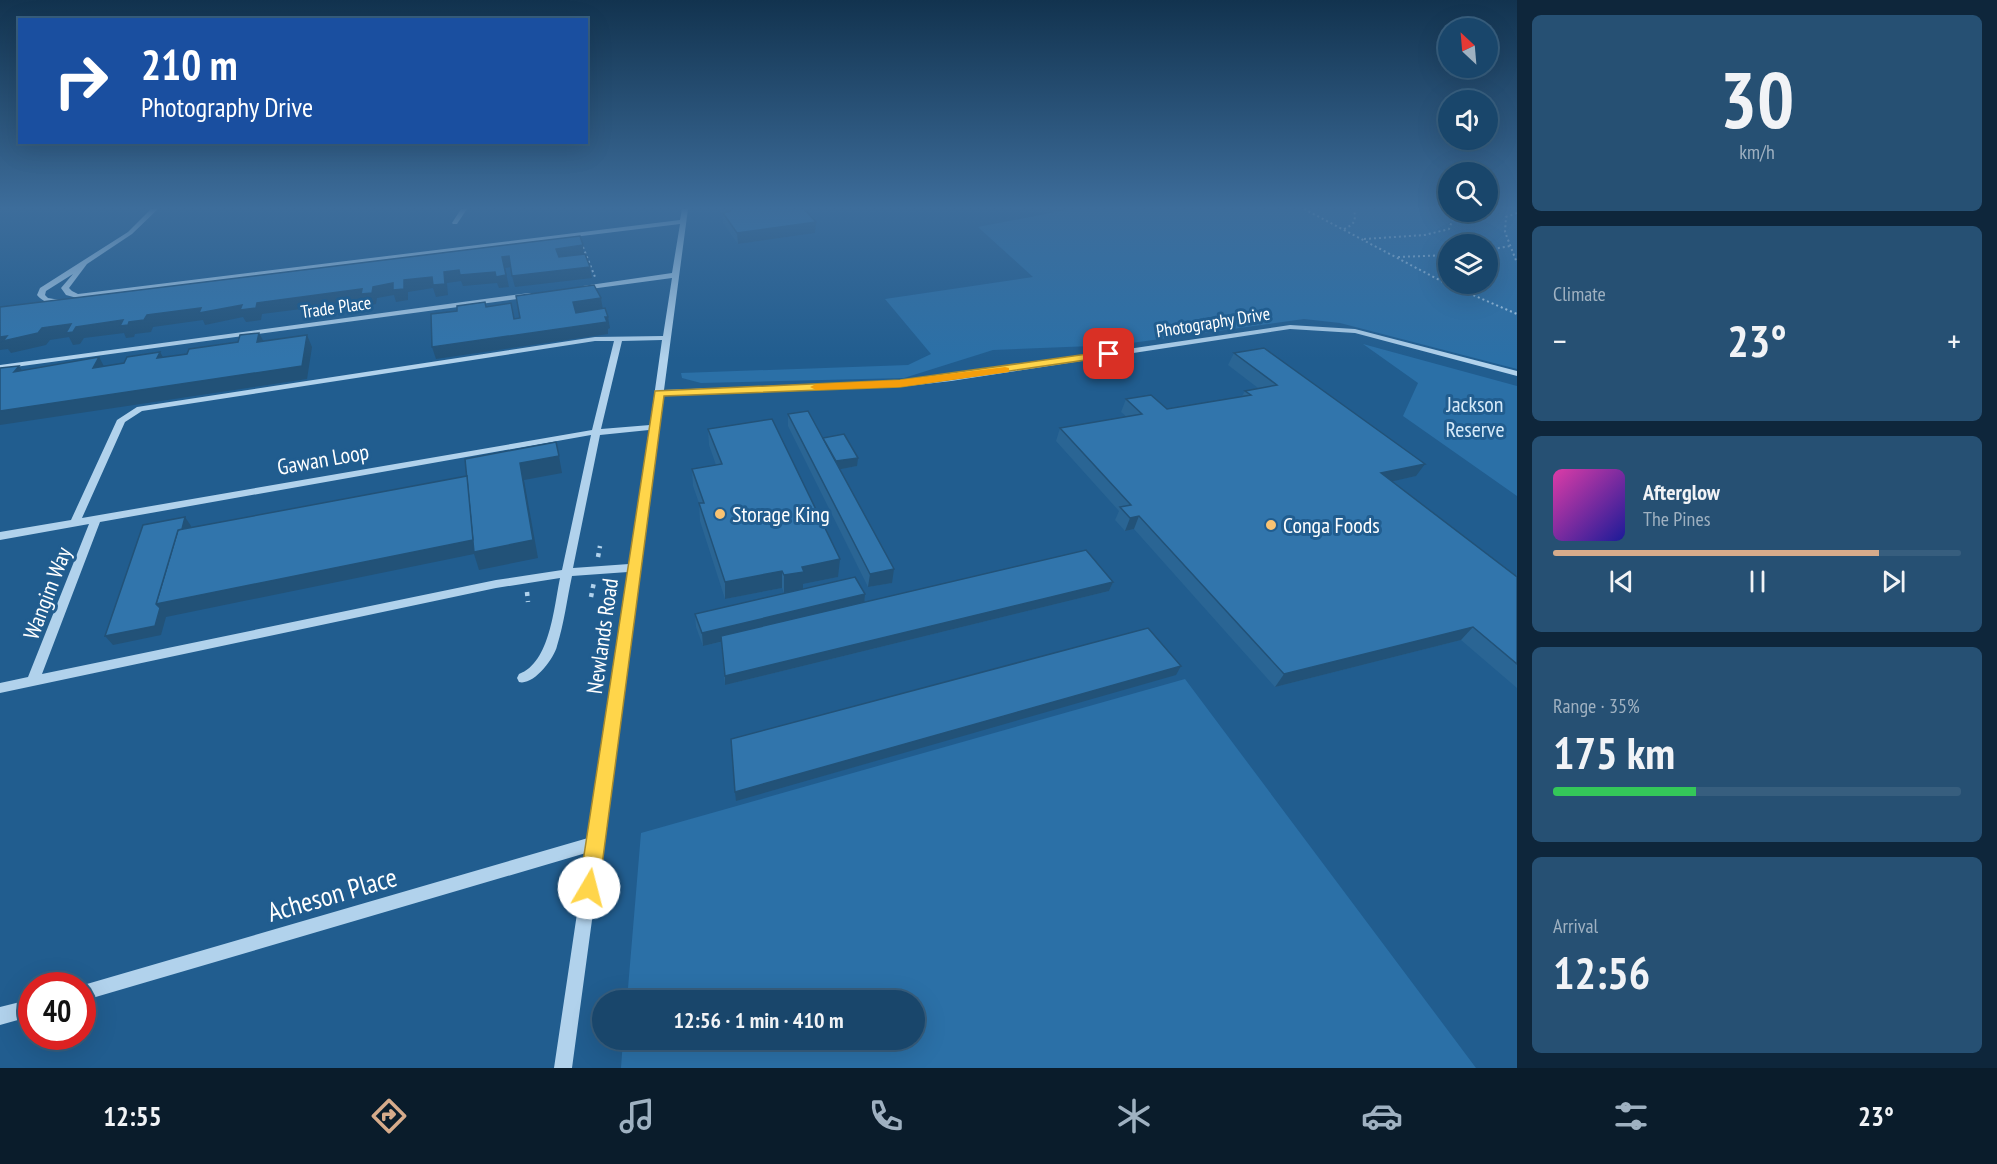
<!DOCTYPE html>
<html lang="en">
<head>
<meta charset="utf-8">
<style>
	:root { --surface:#19466b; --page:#265073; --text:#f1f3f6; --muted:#9fb1c1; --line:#375e7e; --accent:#d6ab8b }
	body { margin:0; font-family:"PT Sans Narrow",sans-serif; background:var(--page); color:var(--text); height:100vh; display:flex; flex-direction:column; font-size:22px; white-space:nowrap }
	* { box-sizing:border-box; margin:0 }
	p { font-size:20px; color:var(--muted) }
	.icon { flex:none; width:33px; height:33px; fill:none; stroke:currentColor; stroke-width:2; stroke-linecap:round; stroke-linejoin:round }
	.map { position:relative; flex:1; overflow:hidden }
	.panel { display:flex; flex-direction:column; gap:15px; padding:15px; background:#0e263b; width:480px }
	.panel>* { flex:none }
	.hud { position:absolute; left:18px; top:18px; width:570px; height:126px; border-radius:0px; box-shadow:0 6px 24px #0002,0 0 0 2px var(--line); background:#1a4fa0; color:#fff; overflow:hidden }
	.needle { width:39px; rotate:334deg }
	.tools { position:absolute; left:1438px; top:18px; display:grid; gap:12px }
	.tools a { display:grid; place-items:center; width:60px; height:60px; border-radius:50%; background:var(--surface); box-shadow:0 6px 24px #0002,0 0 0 2px var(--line); font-size:30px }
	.speed { position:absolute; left:18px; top:972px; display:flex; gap:12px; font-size:30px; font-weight:700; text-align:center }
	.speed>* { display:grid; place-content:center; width:78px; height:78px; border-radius:50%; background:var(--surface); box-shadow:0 6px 24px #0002,0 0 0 2px var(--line); line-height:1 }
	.speed .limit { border:9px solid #d22; background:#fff; color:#111 }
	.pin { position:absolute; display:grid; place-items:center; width:51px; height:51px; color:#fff; margin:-26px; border-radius:12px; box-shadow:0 3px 9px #0006 }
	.me { position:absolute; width:66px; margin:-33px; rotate:8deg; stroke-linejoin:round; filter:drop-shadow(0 0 4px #0008) }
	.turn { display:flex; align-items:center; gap:21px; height:126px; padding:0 24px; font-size:27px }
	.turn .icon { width:78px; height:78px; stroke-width:2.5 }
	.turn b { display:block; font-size:42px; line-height:51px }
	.big { font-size:45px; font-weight:700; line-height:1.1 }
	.panel .widget { flex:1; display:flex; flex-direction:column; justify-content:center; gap:9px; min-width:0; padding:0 21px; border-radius:9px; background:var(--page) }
	.panel .dial { align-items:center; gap:0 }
	.dial b { font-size:78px; line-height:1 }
	.song { display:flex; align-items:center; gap:18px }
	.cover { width:72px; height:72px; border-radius:9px; background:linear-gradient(135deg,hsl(320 70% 55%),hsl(240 70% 35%)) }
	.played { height:6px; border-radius:3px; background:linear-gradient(90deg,var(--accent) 80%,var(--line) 80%) }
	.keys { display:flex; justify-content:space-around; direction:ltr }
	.heat { display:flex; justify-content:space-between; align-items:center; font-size:33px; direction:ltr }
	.charge { height:9px; border-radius:4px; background:linear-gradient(90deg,#34c759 35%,var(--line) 0) }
	.trip { position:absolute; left:592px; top:990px; width:333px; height:60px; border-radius:30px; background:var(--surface); box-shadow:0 6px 24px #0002,0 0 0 2px var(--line); font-weight:700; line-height:60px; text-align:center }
	.tabs { display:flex; height:96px; justify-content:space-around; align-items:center; background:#0a1c2b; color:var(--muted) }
	.tabs .icon { width:42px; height:42px }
	.tabs .on { color:var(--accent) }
	.tabs b { font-size:27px; color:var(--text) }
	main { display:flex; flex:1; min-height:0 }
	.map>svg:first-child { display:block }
	.green { fill:#2b70a7; fill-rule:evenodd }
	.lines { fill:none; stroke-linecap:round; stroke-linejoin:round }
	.path-far1 { stroke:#b1d2ec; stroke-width:2; stroke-dasharray:2 3; stroke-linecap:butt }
	.path { stroke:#b1d2ec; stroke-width:4.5; stroke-dasharray:4 5; stroke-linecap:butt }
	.minor { fill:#b1d2ec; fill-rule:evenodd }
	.wall { fill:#2a6594 }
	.shaded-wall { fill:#225278 }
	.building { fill:#3175ac; stroke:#225278; stroke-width:1.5 }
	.route { fill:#ffd54a; stroke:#a68a30; stroke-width:1.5 }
	.slow { fill:#f59e0b }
	.poi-dot { fill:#f9c372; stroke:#215d8f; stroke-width:2 }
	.labels { text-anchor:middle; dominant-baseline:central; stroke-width:6; stroke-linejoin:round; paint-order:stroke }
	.far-street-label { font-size:18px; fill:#fff; stroke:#215d8f }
	.park-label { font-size:22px; fill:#d6eaf9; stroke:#215d8f }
	.street-label { font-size:22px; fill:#fff; stroke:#215d8f }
	.poi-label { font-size:22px; fill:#fff; stroke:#215d8f; text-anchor:start }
	.near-street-label { font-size:27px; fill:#fff; stroke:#215d8f }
</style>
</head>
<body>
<main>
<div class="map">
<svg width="1517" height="1068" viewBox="0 0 1517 1068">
	<rect width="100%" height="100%" fill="#215d8f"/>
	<g class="green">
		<path d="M1072 209H1449V212L1517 209V369L1340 323 1304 319 1117 345 993 350 904 378 701 383 682 378 681 373 908 365 931 354 885 299 1033 277 978 227ZM1449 244H1488V284H1449Z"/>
		<path d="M1363 344 1517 386V496L1403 416 1418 383Z"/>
		<path d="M1185 679 1476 1068H621L623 1040H915V1000H627L641 833Z"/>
	</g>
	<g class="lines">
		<g class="path-far1">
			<path d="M1304 209 1445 283 1517 314"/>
			<path d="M1517 213 1506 217 1505 232 1517 263"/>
			<path d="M1344 229C1355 224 1356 221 1354 209"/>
			<path d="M1364 239 1425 235 1449 229 1454 216 1445 209"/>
			<path d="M583 247 595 277"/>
			<path d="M1488 250 1510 246"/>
			<path d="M1398 257 1449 255"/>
		</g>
		<g class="path">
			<path d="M598 557 600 546"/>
			<path d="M527 592 528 602"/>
			<path d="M591 597 594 582"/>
		</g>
		<g class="minor">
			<path d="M151 209H158L132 234 87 264 69 288 72 291 78 294 680 220 682 209H688L664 390 900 381 951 375 1290 325 1355 329 1517 371V376L1355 333 1290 329 951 381 900 387 663 395 572 1068H554L586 853 82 1001V986H80L588 838 628 572 572 576C567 599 564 624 557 646 554 659 533 686 519 682L517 678 519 674C550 663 554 607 560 578L496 588 0 693V683L28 677 89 524 0 540V532L71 520 117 420 137 407 595 337 663 336 672 278 583 290 579 288 583 286 672 273 680 224 77 298 66 295 61 288 73 274 46 291 45 295 48 298 60 300V304C51 305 43 302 37 295L40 288 128 232ZM662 340 650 425 601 429 622 341ZM595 341H614L592 430 82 518 125 422 142 411ZM649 430 629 564 573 568 600 435ZM591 435 562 570 496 580 42 674 100 522Z"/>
			<path d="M461 209H467L457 224H453L452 223Z"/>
			<path d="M529 293H532V297L0 369V365Z"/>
			<path d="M32 999V1016L0 1025V1007Z"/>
		</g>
	</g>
	<g class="wall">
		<path d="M720 209H804L815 233 738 244 723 223V216L721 213Z"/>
		<path d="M1234 353 1416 476 1392 481 1517 577V688L1461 640 1275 687 1134 529 1125 531 1115 520 1119 511 1056 441 1060 428 1127 417 1121 412 1126 399 1167 409 1242 396 1245 391 1258 388 1228 365Z"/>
		<path d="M788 414 823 439 857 466 840 469 892 583 868 587 788 426Z"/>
		<path d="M708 429 838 577 803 584V589L865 594 864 603 1113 582 1109 591 725 685 721 642 703 646 696 627 695 614 784 593 782 588 725 599 700 521 699 503 693 486 692 469 716 465 709 445Z"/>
	</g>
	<g class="shaded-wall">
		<path d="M815 209H831L815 211Z"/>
		<path d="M816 222 815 233 738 244 737 233Z"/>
		<path d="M583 245 584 256 558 260 556 249Z"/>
		<path d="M509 256 511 267 505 268 509 287 499 288 497 283 463 286 461 281 447 283 448 295 436 297 433 288 408 292V300L396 302 394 295 377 298 376 304 365 306 364 301 262 314 261 320 246 322 243 317 205 325 203 320 153 327 151 332 135 334 134 337 126 338 124 333 84 338 80 344 73 345 69 337 50 340 46 345 11 353 8 349 0 350V337L42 328 71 324 123 320 129 322 147 315 201 308 257 303 373 287 444 272 502 257Z"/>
		<path d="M590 267 592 278 515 287 512 276Z"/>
		<path d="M601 298 603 310 575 314 573 302Z"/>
		<path d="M605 317H608L610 328 608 329V334L436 359 432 347Z"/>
		<path d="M259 333 265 344 257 342Z"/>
		<path d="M307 335 312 347 307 379 0 425V411Z"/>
		<path d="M160 352 167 364 157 358Z"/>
		<path d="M99 357 106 370 93 368Z"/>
		<path d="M19 366 27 378 14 372Z"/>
		<path d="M559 456 562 473 524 480 538 558 479 570 474 554 166 617 161 635 113 645 105 636 156 604 185 517 191 526 170 601 520 463Z"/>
		<path d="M858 458 857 466 836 470V461Z"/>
		<path d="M1425 464 1416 476 1372 486 1381 473Z"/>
		<path d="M1139 516 1134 529 1125 531 1130 518Z"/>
		<path d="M840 559 838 577 803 584V589L784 593V575L802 567Z"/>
		<path d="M894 569 892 583 868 587 870 574Z"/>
		<path d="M782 571V588L725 599V582Z"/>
		<path d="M1113 582 1109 591 725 685V676Z"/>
		<path d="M865 594 864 608 703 646 702 633Z"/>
		<path d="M1473 627 1461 640 1275 687 1284 674Z"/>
		<path d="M1181 666 1176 675 736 801 735 792Z"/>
	</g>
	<g class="building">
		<path d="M726 209H804L816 222 737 233 723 213 731 211 726 210Z"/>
		<path d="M580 236 583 245 556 249 559 257 585 254 590 267 512 276 509 256 502 257 506 275 496 277 495 272 460 275 459 270 444 272 445 284 433 285 432 277 404 280V289L393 290V283L373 287 372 293 361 294 362 289 257 303 256 308 240 310 242 305 199 313 201 308 147 315 144 320 129 322 128 325 120 326 123 320 76 327 73 332 66 333 71 324 42 328 38 333 3 341 7 336 0 337V307Z"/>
		<path d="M594 285 601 298 573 302 576 313 605 308 608 317H605L607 322 432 347 431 314 457 311V306L485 302 486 307 511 303 514 319 520 318 516 296Z"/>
		<path d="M259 333 257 342 307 335 302 366 0 411V368L19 366 14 372 99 357 93 368 124 363 127 357 160 352 157 358 187 354 189 349 238 342 240 335Z"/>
		<path d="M1264 348 1425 464 1381 473 1517 577V664L1473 627 1284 674 1139 516 1130 518 1120 507 1131 505 1060 428 1142 414 1126 399 1151 395 1167 409 1251 395 1245 391 1277 385 1234 353Z"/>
		<path d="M808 411 894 569 870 574 788 414Z"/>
		<path d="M772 419 840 559 802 567 804 572 784 575 782 571 725 582 699 503H704L692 469 722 464 708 429Z"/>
		<path d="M844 434 858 458 836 461 823 438Z"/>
		<path d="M556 442 559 456 520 463 533 540 474 552 465 459Z"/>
		<path d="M467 476 473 540 156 604 178 530Z"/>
		<path d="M185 517 182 529 178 530 156 604 160 608 155 626 105 636 143 525Z"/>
		<path d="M1086 550 1113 582 725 676 721 636Z"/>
		<path d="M855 577 865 594 702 633 695 614Z"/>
		<path d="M1148 628 1181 666 735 792 731 739Z"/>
	</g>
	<linearGradient id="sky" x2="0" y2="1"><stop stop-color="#12334f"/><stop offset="0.58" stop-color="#3d6d9b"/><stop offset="1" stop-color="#3d6d9b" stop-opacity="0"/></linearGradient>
	<rect width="1517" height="359" fill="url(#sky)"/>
	<path class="route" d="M1109 351 1115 354 1113 356 900 387 664 396 599 888 596 895 589 898 582 895 579 888 655 391 900 380Z"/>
	<path class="slow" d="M1005 367 1009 368V372L900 387 816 390 810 387 816 384 900 380Z"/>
	<g class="poi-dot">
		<circle cx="720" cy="514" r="6"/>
		<circle cx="1271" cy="525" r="6"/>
	</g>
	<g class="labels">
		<g class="far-street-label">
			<text transform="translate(336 307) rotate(-8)">Trade Place</text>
			<text transform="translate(1213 322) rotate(-9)">Photography Drive</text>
		</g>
		<g class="park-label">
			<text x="1475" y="404">Jackson<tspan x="1475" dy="25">Reserve</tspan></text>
		</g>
		<g class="street-label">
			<text transform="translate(323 459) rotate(-10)">Gawan Loop</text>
			<text transform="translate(47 593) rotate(-69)">Wangim Way</text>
			<text transform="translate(602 636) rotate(-82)">Newlands Road</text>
		</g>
		<g class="poi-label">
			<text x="732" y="514">Storage King</text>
			<text x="1283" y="525">Conga Foods</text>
		</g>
		<g class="near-street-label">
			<text transform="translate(332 894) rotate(-16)">Acheson Place</text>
		</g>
	</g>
</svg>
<div class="tools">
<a><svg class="needle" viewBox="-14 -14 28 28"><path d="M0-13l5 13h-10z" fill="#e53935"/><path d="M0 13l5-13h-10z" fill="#9fb1c1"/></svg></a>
<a><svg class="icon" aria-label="sound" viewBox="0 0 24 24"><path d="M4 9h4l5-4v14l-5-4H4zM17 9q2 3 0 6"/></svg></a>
<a><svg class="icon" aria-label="search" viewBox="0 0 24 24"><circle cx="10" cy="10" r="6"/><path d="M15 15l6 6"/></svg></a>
<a><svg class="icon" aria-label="layers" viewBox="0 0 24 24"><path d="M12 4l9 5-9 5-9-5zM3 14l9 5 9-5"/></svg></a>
</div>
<div class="speed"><div class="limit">40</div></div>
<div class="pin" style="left:1109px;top:354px;background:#d93025"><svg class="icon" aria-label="arrive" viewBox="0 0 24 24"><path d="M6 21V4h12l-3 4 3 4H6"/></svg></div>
<svg class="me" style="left:589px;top:888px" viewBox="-20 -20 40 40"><circle r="19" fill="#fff"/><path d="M0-13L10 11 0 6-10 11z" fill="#ffd54a"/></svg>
<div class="trip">12:56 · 1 min · 410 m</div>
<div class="hud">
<div class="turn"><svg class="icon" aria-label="right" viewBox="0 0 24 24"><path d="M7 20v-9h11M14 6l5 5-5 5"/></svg><div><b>210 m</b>Photography Drive</div></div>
</div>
</div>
<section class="panel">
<div class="widget dial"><b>30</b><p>km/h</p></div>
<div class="widget"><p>Climate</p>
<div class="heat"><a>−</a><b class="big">23°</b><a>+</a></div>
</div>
<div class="widget">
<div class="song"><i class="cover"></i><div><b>Afterglow</b><p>The Pines</p></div></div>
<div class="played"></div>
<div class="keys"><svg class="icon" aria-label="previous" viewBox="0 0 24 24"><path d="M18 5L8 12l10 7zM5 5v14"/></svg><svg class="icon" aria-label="pause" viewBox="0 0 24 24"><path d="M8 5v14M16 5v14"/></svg><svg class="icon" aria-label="next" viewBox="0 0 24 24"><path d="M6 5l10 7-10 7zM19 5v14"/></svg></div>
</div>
<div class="widget"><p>Range · 35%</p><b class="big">175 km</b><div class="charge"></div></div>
<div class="widget"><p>Arrival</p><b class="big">12:56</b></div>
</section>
</main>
<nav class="tabs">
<b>12:55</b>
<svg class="icon on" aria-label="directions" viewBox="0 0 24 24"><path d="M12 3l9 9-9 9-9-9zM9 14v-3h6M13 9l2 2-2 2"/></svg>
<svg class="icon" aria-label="music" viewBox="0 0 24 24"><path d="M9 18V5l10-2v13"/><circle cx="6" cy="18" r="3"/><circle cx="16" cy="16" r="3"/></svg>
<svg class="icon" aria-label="phone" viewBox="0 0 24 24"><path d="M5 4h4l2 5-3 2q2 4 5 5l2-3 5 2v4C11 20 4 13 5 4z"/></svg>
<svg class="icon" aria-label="climate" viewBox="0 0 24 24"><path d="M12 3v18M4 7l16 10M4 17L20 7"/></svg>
<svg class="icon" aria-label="car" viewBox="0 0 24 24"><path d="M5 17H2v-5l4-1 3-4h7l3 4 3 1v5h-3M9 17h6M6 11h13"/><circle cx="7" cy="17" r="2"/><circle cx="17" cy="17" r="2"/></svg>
<svg class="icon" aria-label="filters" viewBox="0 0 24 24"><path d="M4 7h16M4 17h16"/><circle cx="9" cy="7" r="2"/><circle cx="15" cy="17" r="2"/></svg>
<b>23°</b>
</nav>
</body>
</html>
